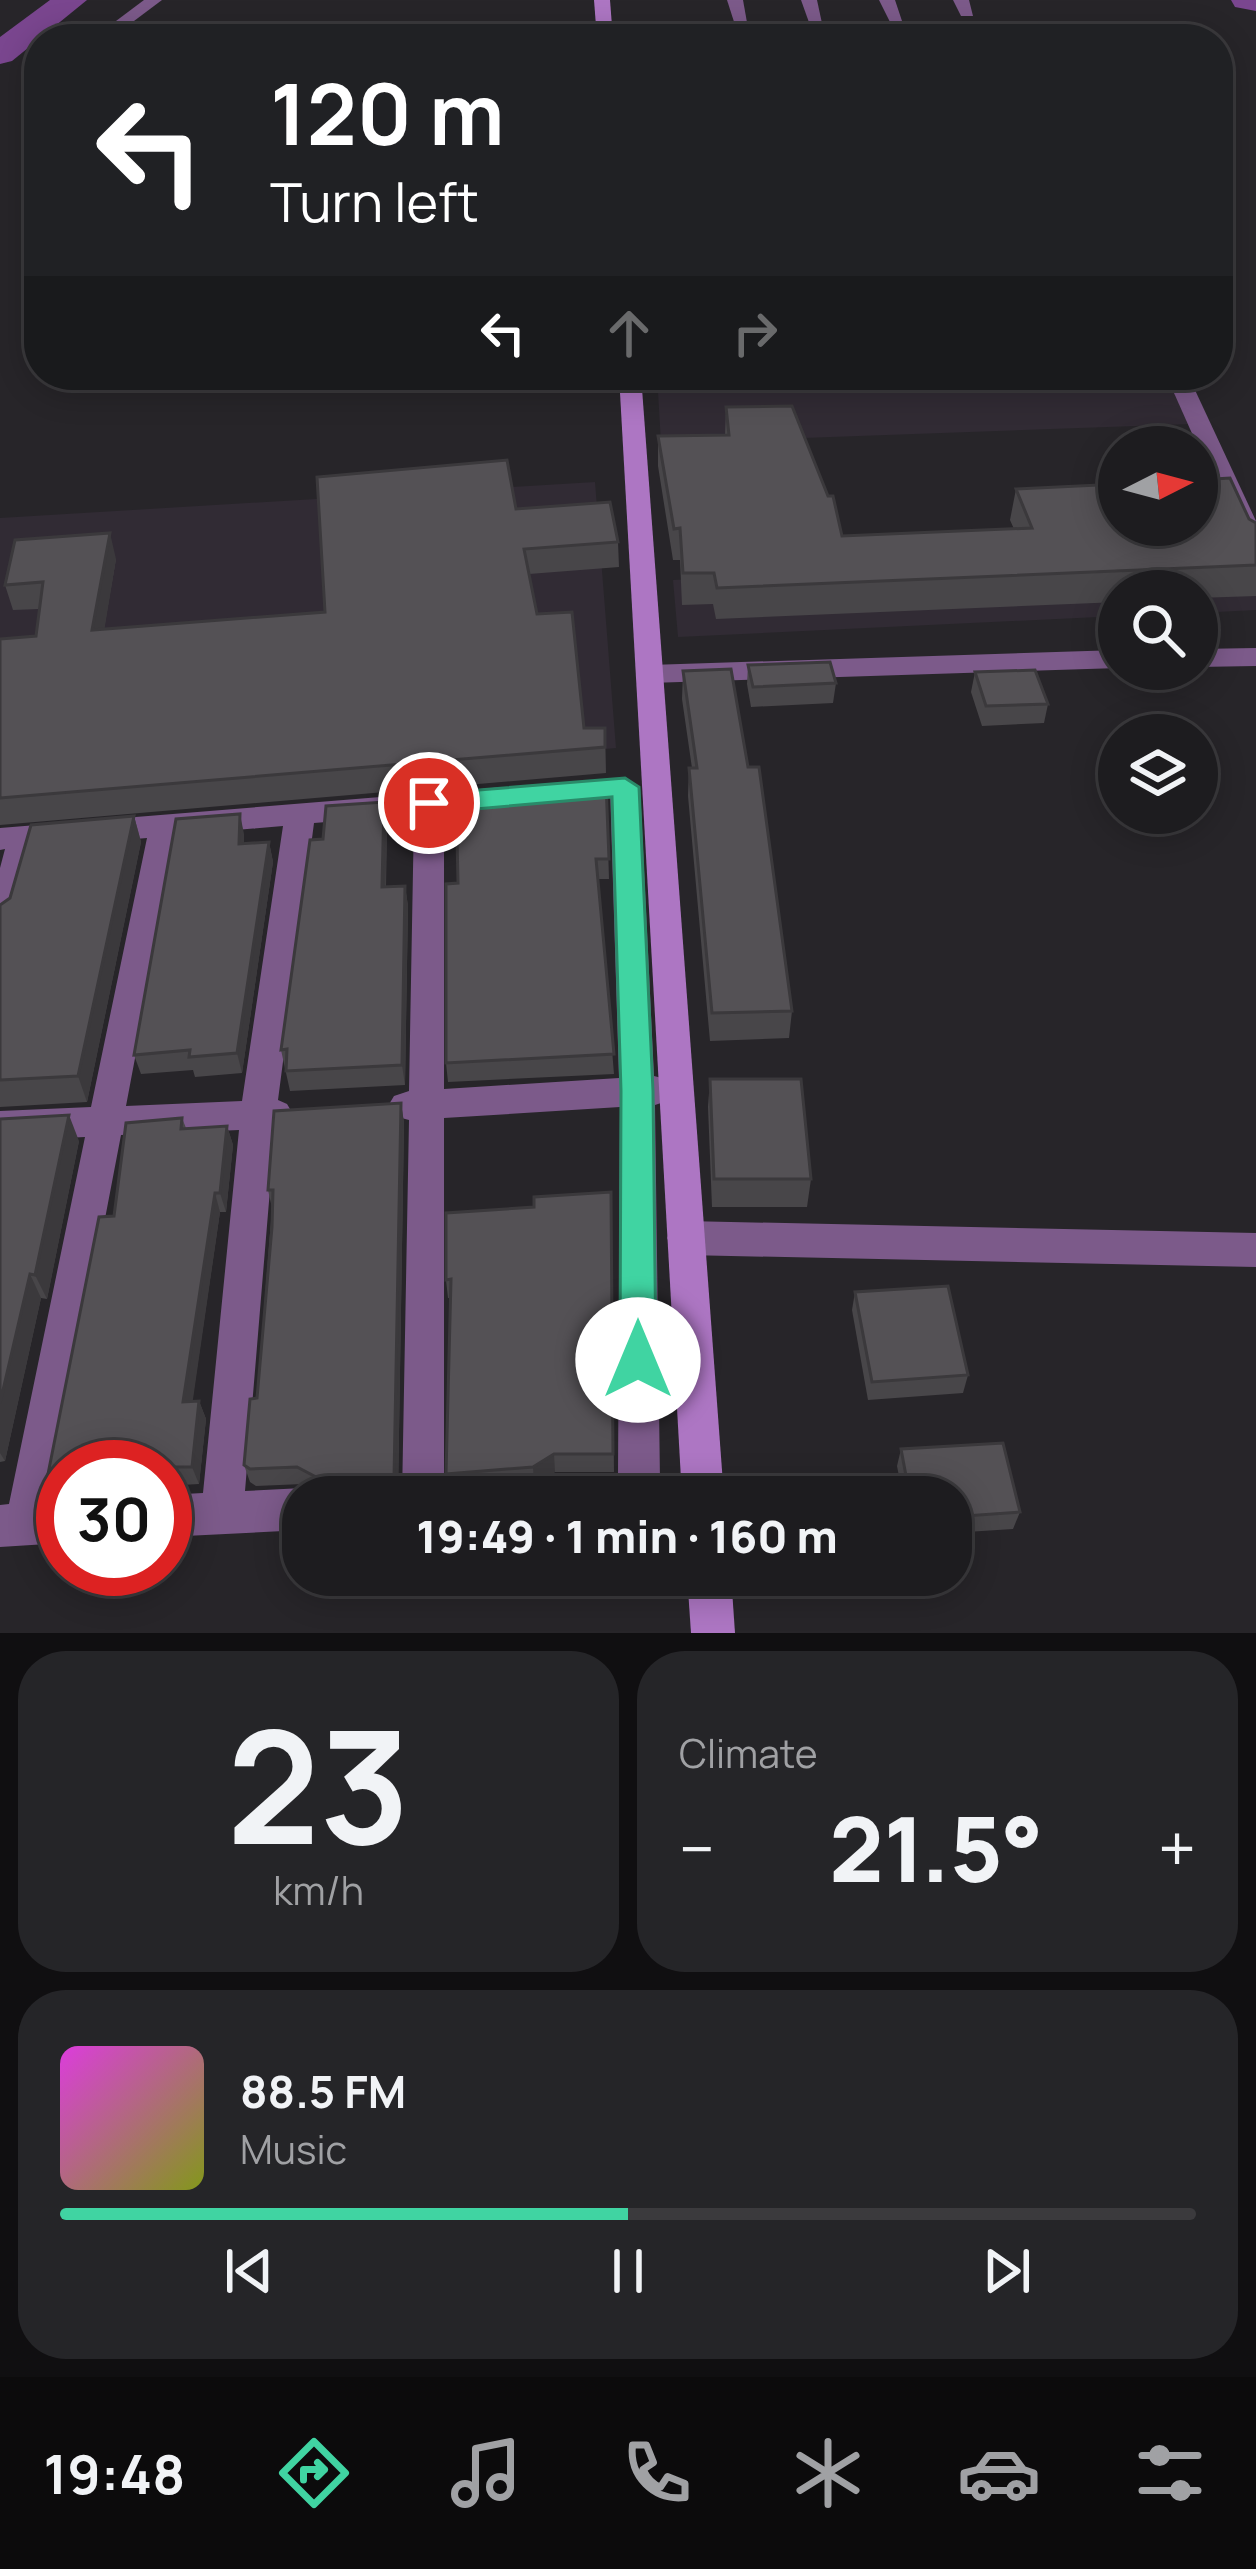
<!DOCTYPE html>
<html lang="en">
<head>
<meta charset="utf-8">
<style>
	:root { --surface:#1d1c1f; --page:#252528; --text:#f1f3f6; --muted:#a0a1a4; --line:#3b3a3d; --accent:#40d4a2 }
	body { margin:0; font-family:Manrope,sans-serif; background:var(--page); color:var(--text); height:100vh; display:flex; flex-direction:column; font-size:45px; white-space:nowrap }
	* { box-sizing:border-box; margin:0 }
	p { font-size:39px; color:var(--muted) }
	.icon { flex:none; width:66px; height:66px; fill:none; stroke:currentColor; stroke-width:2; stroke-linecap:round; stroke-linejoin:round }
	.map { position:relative; height:1633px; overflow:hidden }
	.drawer { display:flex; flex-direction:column; gap:18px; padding:18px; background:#100f11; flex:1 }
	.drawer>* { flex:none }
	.hud { position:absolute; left:24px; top:24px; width:1209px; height:366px; border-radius:48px; box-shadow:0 6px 30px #0003,0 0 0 3px var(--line); background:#202124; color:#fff; overflow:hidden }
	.needle { width:78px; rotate:84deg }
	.tools { position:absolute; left:1098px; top:426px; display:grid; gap:24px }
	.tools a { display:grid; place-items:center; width:120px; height:120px; border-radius:50%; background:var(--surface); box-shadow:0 6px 30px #0003,0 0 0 3px var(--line); font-size:60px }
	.speed { position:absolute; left:36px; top:1440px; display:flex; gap:24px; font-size:60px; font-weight:700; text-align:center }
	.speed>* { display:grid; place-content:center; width:156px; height:156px; border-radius:50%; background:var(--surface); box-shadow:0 6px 30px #0003,0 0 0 3px var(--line); line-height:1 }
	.speed .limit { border:18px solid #d22; background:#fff; color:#111 }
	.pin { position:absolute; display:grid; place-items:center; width:102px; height:102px; color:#fff; margin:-51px; border:6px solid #fff; border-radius:50%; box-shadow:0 3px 12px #0007 }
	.me { position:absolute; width:132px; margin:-66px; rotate:0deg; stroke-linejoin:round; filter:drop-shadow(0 0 9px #0008) }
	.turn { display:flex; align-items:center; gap:42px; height:252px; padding:0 48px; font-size:54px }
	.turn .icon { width:156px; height:156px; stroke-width:2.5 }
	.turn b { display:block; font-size:84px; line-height:102px }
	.lanes { display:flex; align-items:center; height:114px; padding:0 48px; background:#0003; justify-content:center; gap:60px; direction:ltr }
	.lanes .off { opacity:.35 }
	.big { font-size:90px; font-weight:800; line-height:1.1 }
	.drawer .card { flex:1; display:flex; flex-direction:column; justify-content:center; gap:18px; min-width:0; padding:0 42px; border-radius:48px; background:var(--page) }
	.drawer .dial { align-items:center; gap:0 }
	.dial b { font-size:156px; line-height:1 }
	.song { display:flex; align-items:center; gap:36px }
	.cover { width:144px; height:144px; border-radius:18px; background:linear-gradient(135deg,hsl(300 70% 55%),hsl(70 70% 35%)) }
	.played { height:12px; border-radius:6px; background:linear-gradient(90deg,var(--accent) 50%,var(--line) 50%) }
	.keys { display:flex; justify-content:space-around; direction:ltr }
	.heat { display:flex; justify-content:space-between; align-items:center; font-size:66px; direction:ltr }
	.drawer .tiles { flex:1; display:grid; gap:18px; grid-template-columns:1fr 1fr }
	.card:last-child { grid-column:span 2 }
	.trip { position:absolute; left:282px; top:1476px; width:690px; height:120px; border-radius:48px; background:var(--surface); box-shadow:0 6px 30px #0003,0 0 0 3px var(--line); font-weight:800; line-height:120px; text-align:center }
	.tabs { display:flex; height:192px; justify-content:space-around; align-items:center; background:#0c0b0c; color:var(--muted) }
	.tabs .icon { width:84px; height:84px }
	.tabs .active { color:var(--accent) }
	.tabs b { font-size:54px; color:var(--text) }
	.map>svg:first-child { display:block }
	.built { fill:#312b34 }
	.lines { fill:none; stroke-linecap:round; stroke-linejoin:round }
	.river { fill:#7a468f; fill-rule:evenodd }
	.minor { fill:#7c5a8a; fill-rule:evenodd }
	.secondary { fill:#ad76c3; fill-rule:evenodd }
	.wall { fill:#484649 }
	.shaded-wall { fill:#3b393c }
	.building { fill:#545155; stroke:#3b393c; stroke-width:3 }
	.route { fill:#40d4a2; stroke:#2a8a69; stroke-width:3 }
</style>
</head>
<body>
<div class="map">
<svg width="1256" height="1633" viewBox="0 0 1256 1633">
	<rect width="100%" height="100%" fill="#272529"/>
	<g class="built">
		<path d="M657 375H1169L1192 424 661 443Z"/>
		<path d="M595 482 616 748 0 807V518Z"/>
		<path d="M1246 553 1256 569V610L1197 613V591H1119V616L678 637 673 580Z"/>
	</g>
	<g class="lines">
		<g class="river">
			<path d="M50 0H87L12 61 0 64V37Z"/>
			<path d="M1231 0H1256V11L1235 7Z"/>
		</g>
		<g class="minor">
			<path d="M144 0H162L110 39H92Z"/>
			<path d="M727 0H743L748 28H736Z"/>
			<path d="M801 0H817L823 28H811Z"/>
			<path d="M879 0H895L903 24H891Z"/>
			<path d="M953 0H969L973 16H961Z"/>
			<path d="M1007 21 1013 23 1022 39H1006L999 26Z"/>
			<path d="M1166 375H1188L1256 521V556L1243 548Z"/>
			<path d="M1256 648V666L1197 667V649Z"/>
			<path d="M1119 650V668L650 683 636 674 650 665Z"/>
			<path d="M625 777 640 787 654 1076 670 1080 675 1090 670 1100 655 1105 660 1481 670 1497H534L540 1482 555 1476H618L620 1107 444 1118V1497H402L409 1120 394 1116 388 1106 394 1096 409 1091 414 815 314 823 278 1100 287 1104 293 1114 287 1124 275 1129 245 1491 303 1488 318 1494 303 1497V1530L165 1537V1495L203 1493 239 1130 121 1135 51 1501H63V1543L0 1547V1505L9 1504 85 1137 0 1141V1111L91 1107 147 838 37 847 16 922 11 930 0 934V868L5 849 0 850V828L504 787 514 790 519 797 514 804 444 812V1089L619 1078 610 787ZM283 826 242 1101 126 1106 177 835Z"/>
			<path d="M686 1221 1256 1233V1267L686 1255 673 1250 667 1238 673 1226Z"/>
		</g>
		<g class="secondary">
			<path d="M594 0H610L613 39H597Z"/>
			<path d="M619 375H641L724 1497H682Z"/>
			<path d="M687 1575H731L735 1633H691Z"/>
		</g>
	</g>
	<g class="wall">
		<path d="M820 375H1166L1164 383 825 392Z"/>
		<path d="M726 407 842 536 1014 529 1010 520 1016 489 1249 519 1256 523V596L1197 598V591H1119V602L716 619 713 604 682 605 680 560H673L658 466V436L725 435Z"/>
		<path d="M516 509 618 542 619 567 529 574 537 614 584 728H605L606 773 0 825V639L36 636 39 609 13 610 5 585 116 559 104 629 325 612Z"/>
		<path d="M748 665 836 683 833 703 751 707 747 684Z"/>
		<path d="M683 671 792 1011 789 1038 710 1041 688 796 689 768H692L682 699Z"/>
		<path d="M975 672 1048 704 1044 723 982 726 971 692Z"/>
		<path d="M606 783 609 879H598L614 1074 448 1082 446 1063 466 836Z"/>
		<path d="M384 802 387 822 386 887 405 886 408 906 405 1085 290 1091 281 1050 323 839Z"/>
		<path d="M134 816 141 842 87 1102 0 1107V905Z"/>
		<path d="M244 834V843L269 842 273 862 242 1073 195 1077 193 1070 141 1074 134 1055Z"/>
		<path d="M710 1079 811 1179 807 1207H712L708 1107Z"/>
		<path d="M401 1103 404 1123 398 1496 339 1497 338 1494 323 1495 303 1484 256 1486 250 1482 244 1465 257 1398 272 1208 268 1190Z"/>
		<path d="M182 1118 186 1128 227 1126 233 1145 226 1212H220L192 1402 199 1401 206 1419 199 1484 165 1486V1467H63V1490L58 1491 48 1474 114 1216Z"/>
		<path d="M0 1119 79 1141 47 1299 41 1298 5 1461 0 1462Z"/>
		<path d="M611 1192 614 1472H555L534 1484 448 1490 446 1474 451 1298H448L446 1280 534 1207Z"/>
		<path d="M855 1292 968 1375 963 1393 868 1400 852 1310Z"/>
		<path d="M901 1449 1020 1512 1013 1529 951 1533V1497H903L897 1466Z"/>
	</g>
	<g class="shaded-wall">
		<path d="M110 533 116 559 100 656 92 630Z"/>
		<path d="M384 802 387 822 385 907 382 887Z"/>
		<path d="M240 814 244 834V864L239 844Z"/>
		<path d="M134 816 141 842 87 1102 78 1076Z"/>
		<path d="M269 842 273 862 242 1073 237 1053Z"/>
		<path d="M405 886 408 906 405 1085 402 1065Z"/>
		<path d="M401 1103 404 1123 398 1496 394 1479Z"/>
		<path d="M69 1115 79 1141 47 1299 35 1275Z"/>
		<path d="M227 1126 233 1145 226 1212 220 1193Z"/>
		<path d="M215 1193 220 1212 190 1420 183 1402Z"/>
		<path d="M30 1274 41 1298 5 1461 0 1453V1403Z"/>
		<path d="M199 1401 206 1419 199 1484 192 1467Z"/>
		<path d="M554 1454 555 1472 534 1484 533 1467Z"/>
	</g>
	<g class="building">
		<path d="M792 406 828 496H833L842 536 1032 528 1016 489 1119 484V525H1197V480L1230 478 1249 519 1256 523V565L717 588 714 573H683L680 528 674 529 658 436 729 435 726 407Z"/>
		<path d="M507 460 516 509 610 502 618 542 524 549 537 614 572 612 584 728H605V747L0 798V639L36 636 43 582 5 585 15 540 110 533 92 630 325 612 317 477Z"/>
		<path d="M830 662 836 683 753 687 748 665Z"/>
		<path d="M731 669 748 767H759L792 1011 712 1013 689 768H697L683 671Z"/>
		<path d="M1035 670 1048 704 986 706 975 672Z"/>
		<path d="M606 783 609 859H596L614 1054 446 1063V884L458 883 457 837 466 836V795Z"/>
		<path d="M384 802 382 887 405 886 402 1065 286 1071 287 1049 281 1050 310 840 323 839 326 806Z"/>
		<path d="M240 814 239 844 269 842 237 1053 189 1057 190 1050 134 1055 176 819Z"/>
		<path d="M134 816 78 1076 0 1080V905L10 898 31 825Z"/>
		<path d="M710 1079H801L811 1179H714Z"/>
		<path d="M401 1103 394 1479 335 1483V1477L318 1478 297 1467 250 1469 244 1465 250 1399 257 1398 272 1227 273 1190H268L274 1111Z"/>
		<path d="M69 1115 35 1275 30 1274 0 1403V1119Z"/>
		<path d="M182 1118 181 1129 227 1126 220 1193H215L183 1402 199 1401 192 1467H63V1473L48 1474 99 1217 114 1216 126 1123Z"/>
		<path d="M611 1192 613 1454H554L533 1467 446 1474 451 1279 446 1280V1213L534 1207V1197Z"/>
		<path d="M948 1286 968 1375 872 1382 855 1292Z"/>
		<path d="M1003 1443 1020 1512 951 1517V1497H910L901 1449Z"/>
	</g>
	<path class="route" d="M625 778 639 787 653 1091 656 1360 651 1372 638 1377 625 1372 620 1360 621 1091 612 797 429 813 415 803 429 794Z"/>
</svg>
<div class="tools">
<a><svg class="needle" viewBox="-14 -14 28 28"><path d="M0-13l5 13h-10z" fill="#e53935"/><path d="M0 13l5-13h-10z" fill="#a0a1a4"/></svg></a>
<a><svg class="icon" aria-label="search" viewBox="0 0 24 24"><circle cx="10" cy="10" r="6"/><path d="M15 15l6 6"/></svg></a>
<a><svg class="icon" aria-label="layers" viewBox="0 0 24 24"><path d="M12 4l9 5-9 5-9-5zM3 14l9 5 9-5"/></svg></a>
</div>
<div class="speed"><div class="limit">30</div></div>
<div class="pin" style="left:429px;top:803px;background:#d93025"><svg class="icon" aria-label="arrive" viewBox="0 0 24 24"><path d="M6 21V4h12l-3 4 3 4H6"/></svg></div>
<svg class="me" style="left:638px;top:1360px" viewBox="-20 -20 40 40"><circle r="19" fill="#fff"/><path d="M0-13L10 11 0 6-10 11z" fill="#40d4a2"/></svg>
<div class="trip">19:49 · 1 min · 160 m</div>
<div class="hud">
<div class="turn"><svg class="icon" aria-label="left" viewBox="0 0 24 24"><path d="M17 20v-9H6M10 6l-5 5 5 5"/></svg><div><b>120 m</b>Turn left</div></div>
<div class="lanes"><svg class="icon" aria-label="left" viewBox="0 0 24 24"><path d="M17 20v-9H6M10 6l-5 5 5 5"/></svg><svg class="icon off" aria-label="ahead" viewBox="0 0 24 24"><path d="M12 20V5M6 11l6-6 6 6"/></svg><svg class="icon off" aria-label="right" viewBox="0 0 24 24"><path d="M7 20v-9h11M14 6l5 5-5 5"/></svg></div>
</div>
</div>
<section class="drawer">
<div class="tiles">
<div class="card dial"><b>23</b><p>km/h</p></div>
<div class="card"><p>Climate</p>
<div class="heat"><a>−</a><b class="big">21.5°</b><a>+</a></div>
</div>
<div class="card">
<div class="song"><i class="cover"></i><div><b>88.5 FM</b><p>Music</p></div></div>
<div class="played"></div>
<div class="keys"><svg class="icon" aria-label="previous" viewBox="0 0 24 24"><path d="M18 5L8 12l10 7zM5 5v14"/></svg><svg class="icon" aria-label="pause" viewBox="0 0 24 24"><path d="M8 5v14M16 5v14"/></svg><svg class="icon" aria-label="next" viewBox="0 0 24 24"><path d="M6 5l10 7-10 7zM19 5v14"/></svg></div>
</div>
</div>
</section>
<nav class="tabs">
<b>19:48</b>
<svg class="icon active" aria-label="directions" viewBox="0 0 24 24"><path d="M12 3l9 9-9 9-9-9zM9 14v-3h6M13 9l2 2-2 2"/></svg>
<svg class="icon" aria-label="music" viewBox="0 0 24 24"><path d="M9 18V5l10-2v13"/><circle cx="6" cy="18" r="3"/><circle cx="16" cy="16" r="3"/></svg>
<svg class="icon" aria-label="phone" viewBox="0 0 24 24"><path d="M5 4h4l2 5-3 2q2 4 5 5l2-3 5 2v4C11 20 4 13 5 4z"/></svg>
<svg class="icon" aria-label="climate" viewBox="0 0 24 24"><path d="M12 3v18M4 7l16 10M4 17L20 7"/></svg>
<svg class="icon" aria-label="car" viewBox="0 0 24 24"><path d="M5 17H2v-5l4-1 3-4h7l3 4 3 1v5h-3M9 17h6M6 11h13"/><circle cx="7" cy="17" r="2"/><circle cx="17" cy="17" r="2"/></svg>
<svg class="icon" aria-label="filters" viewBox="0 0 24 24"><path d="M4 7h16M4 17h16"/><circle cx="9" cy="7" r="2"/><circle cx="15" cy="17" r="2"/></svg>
</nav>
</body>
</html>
